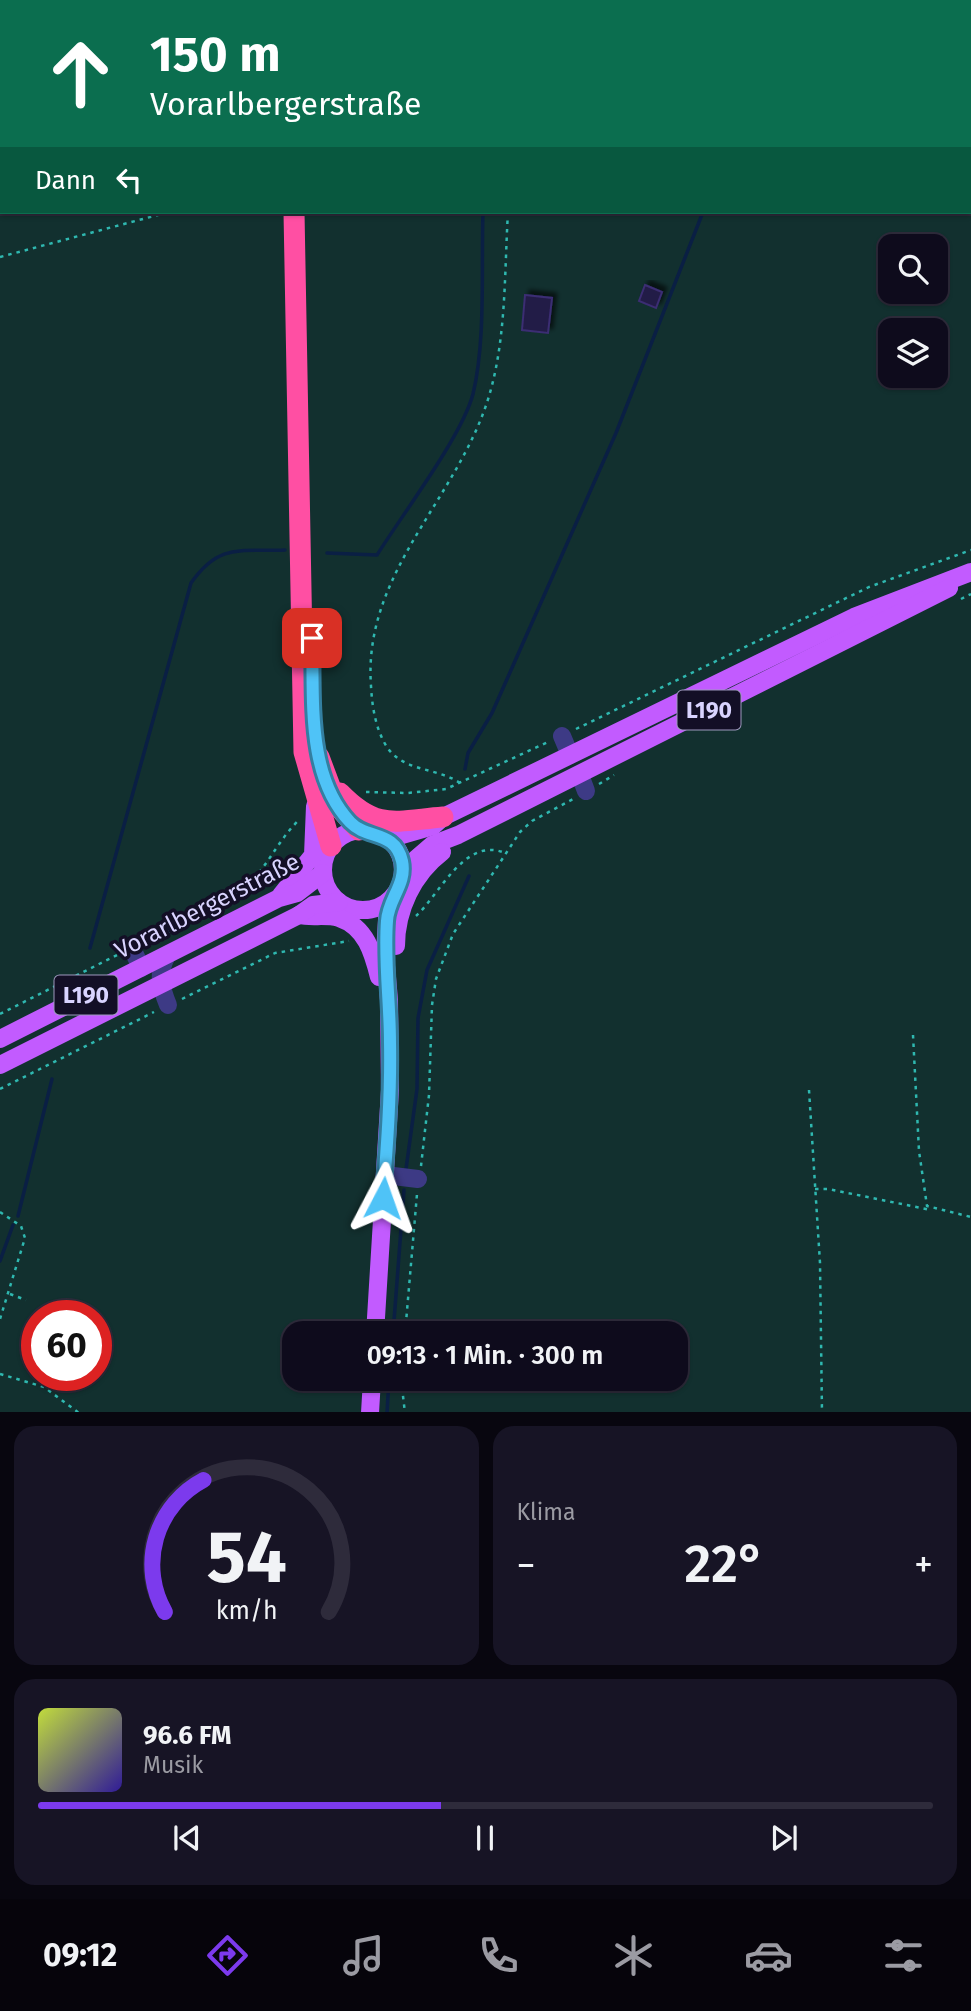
<!DOCTYPE html>
<html lang="de">
<head>
<meta charset="utf-8">
<style>
	:root { --surface:#0e0b1c; --page:#171425; --text:#f1f3f6; --muted:#9b9ba3; --line:#2e2b3b; --accent:#7c3aed }
	body { margin:0; font-family:"Fira Sans",sans-serif; background:var(--page); color:var(--text); height:100vh; display:flex; flex-direction:column; font-size:26px; white-space:nowrap }
	* { box-sizing:border-box; margin:0 }
	p { font-size:23px; color:var(--muted) }
	.icon { flex:none; width:38px; height:38px; fill:none; stroke:currentColor; stroke-width:2; stroke-linecap:round; stroke-linejoin:round }
	.map { position:relative; height:1412px; overflow:hidden }
	.details { display:flex; flex-direction:column; gap:14px; padding:14px; background:#08060f; flex:1 }
	.details>* { flex:none }
	.hud { position:absolute; left:0px; top:0px; width:971px; height:214px; box-shadow:0 2px 5px #0004,0 0 0 2px var(--line); background:#0b6e4f; color:#fff; overflow:hidden }
	.fabs { position:absolute; left:878px; top:234px; display:grid; gap:14px }
	.fabs a { display:grid; place-items:center; width:70px; height:70px; border-radius:14px; background:var(--surface); box-shadow:0 2px 5px #0004,0 0 0 2px var(--line); font-size:35px }
	.speed { position:absolute; left:21px; top:1300px; display:flex; gap:14px; font-size:35px; font-weight:700; text-align:center }
	.speed>* { display:grid; place-content:center; width:91px; height:91px; border-radius:50%; background:var(--surface); box-shadow:0 2px 5px #0004,0 0 0 2px var(--line); line-height:1 }
	.speed .limit { border:10px solid #d22; background:#fff; color:#111 }
	.pin { position:absolute; display:grid; place-items:center; width:60px; height:60px; color:#fff; margin:-30px; border-radius:14px; box-shadow:0 4px 10px #0006 }
	.me { position:absolute; width:77px; margin:-38px; rotate:4deg; stroke-linejoin:round; filter:drop-shadow(0 0 5px #0008) }
	.turn { display:flex; align-items:center; gap:24px; height:147px; padding:0 35px; font-size:32px }
	.turn .icon { width:91px; height:91px; stroke-width:2.5 }
	.turn b { display:block; font-size:49px; line-height:60px }
	.then { display:flex; align-items:center; height:66px; padding:0 35px; background:#0003; gap:14px; font-size:26px }
	.big { font-size:52px; font-weight:600; line-height:1.1 }
	.details .widget { flex:1; display:flex; flex-direction:column; justify-content:center; gap:10px; min-width:0; padding:0 24px; border-radius:21px; background:var(--page) }
	.details .dial { align-items:center; gap:0 }
	.dial svg { height:182px; overflow:visible; fill:none; stroke:var(--line); stroke-width:7; stroke-linecap:round; text-anchor:middle }
	.dial text { fill:var(--text); stroke:none }
	.song { display:flex; align-items:center; gap:21px }
	.cover { width:84px; height:84px; border-radius:10px; background:linear-gradient(135deg,hsl(70 70% 55%),hsl(250 70% 35%)) }
	.played { height:7px; border-radius:4px; background:linear-gradient(90deg,var(--accent) 45%,var(--line) 45%) }
	.keys { display:flex; justify-content:space-around; direction:ltr }
	.heat { display:flex; justify-content:space-between; align-items:center; font-size:38px; direction:ltr }
	.details .tiles { flex:1; display:grid; gap:14px; grid-template-columns:1fr 1fr }
	.widget:last-child { grid-column:span 2 }
	.trip { position:absolute; left:282px; top:1321px; width:406px; height:70px; border-radius:21px; background:var(--surface); box-shadow:0 2px 5px #0004,0 0 0 2px var(--line); font-weight:600; line-height:70px; text-align:center }
	.tabs { display:flex; height:112px; justify-content:space-around; align-items:center; background:#06040b; color:var(--muted) }
	.tabs .icon { width:49px; height:49px }
	.tabs .current { color:var(--accent) }
	.tabs b { font-size:32px; color:var(--text) }
	.map>svg:first-child { display:block }
	.green { fill:#12302f; fill-rule:evenodd }
	.lines { fill:none; stroke-linecap:round; stroke-linejoin:round }
	.stream { stroke:#0a1f44; stroke-width:3.5 }
	.building { fill:#241b47; stroke:#3b2d73; stroke-width:2; filter:url(#shadow) }
	.path { stroke:#2fb8b0; stroke-width:2.5; stroke-dasharray:3.5 5; stroke-linecap:butt }
	.minor { stroke:#3d3a85; stroke-width:18 }
	.major { stroke:#c25bff; stroke-width:18 }
	.highway { stroke:#ff4fa3; stroke-width:21 }
	.route-casing { stroke:#337fa1; stroke-width:18 }
	.route { stroke:#4fc3f7; stroke-width:12 }
	.labels { text-anchor:middle; dominant-baseline:central; stroke-width:7; stroke-linejoin:round; paint-order:stroke }
	.shield { fill:#130f26; stroke:#9e99be; stroke-width:2 }
	.shield-label { font-size:23px; font-weight:bold; fill:#d9d4ff }
	.street-label { font-size:24px; fill:#d9d4ff; stroke:#130f26 }
</style>
</head>
<body>
<div class="map">
<svg width="971" height="1413" viewBox="0 0 971 1413">
	<defs>
		<filter id="shadow"><feDropShadow dx="4.5" dy="-4.5" stdDeviation="2" flood-color="#0009"/></filter>
	</defs>
	<rect width="100%" height="100%" fill="#130f26"/>
	<path class="green" d="M0 0H971V1412L0 1413ZM2 2H970V212H2ZM891 247H936V292H891ZM891 331H936V376H891ZM37 1316H96V1376H37ZM294 1334H676V1379H294Z"/>
	<g class="lines">
		<g class="stream">
			<path d="M479 0V2"/>
			<path d="M794 2V0"/>
			<path d="M327 553 377 555C402 515 462 436 473 394 486 340 481 268 483 212"/>
			<path d="M465 769 468 753 492 713 616 433 703 212"/>
			<path d="M90 948 191 583C220 542 241 552 285 550"/>
			<path d="M406 1169 417 1089 418 1018 427 970 469 876"/>
			<path d="M18 1216 52 1079"/>
			<path d="M0 1261 13 1225"/>
			<path d="M393 1334 404 1190"/>
			<path d="M387 1413 389 1379"/>
		</g>
	</g>
	<g class="building">
		<path d="M645 285 662 292 656 308 639 301Z"/>
		<path d="M525 295 552 298 548 333 522 330Z"/>
	</g>
	<g class="lines">
		<g class="path">
			<path d="M552 2 553 0"/>
			<path d="M0 257 169 212"/>
			<path d="M961 599 971 594"/>
			<path d="M576 729 869 587 971 550"/>
			<path d="M460 783C435 766 400 773 384 742 375 725 372 705 371 686 363 578 449 506 484 411 507 349 504 277 508 212"/>
			<path d="M599 784 614 775"/>
			<path d="M366 792 408 793 446 789 548 742"/>
			<path d="M416 916C440 894 465 836 505 853"/>
			<path d="M144 943C182 925 229 907 257 875 272 857 282 836 300 819"/>
			<path d="M182 999 275 953 349 941"/>
			<path d="M0 1014 119 954"/>
			<path d="M913 1035 919 1151 927 1206 971 1217"/>
			<path d="M0 1089 154 1012"/>
			<path d="M809 1090 820 1263 822 1413"/>
			<path d="M421 1166 429 1095 432 1005 436 979 453 934 520 832 532 821 575 798"/>
			<path d="M815 1189H828L931 1210"/>
			<path d="M0 1212 21 1226 25 1238 0 1319"/>
			<path d="M10 1294 26 1300"/>
			<path d="M405 1334 417 1194"/>
			<path d="M0 1374 44 1387 79 1413"/>
			<path d="M401 1379 405 1413"/>
		</g>
		<g class="minor">
			<path d="M562 736 570 755"/>
			<path d="M580 775 586 791"/>
			<path d="M132 948 141 968"/>
			<path d="M167 955C157 975 160 985 168 1005"/>
			<path d="M385 1175 418 1179"/>
		</g>
		<g class="major">
			<circle cx="363" cy="870" r="40"/>
			<path d="M388 839 433 826 443 817 854 617 971 572"/>
			<path d="M403 870 432 845 458 835 949 588"/>
			<path d="M281 895 313 855 315 806"/>
			<path d="M299 915C312 918 326 914 339 918 366 927 373 953 379 977"/>
			<path d="M396 946C396 910 413 874 442 852"/>
			<path d="M0 1039 279 898 297 893 323 873"/>
			<path d="M0 1065 299 915 313 905 339 902"/>
			<path d="M375 1334 390 1090 389 1000 385 954 388 902"/>
			<path d="M370 1413 372 1379"/>
		</g>
		<g class="highway">
			<path d="M291 0V2"/>
			<path d="M306 0V2"/>
			<path d="M294 212 304 752 331 846"/>
			<path d="M319 757 337 805 359 830"/>
			<path d="M340 793C377 831 395 821 443 817"/>
		</g>
	</g>
	<g class="lines">
		<g class="route-casing">
			<path id="route" d="M312 638C314 699 306 775 350 822 367 840 395 830 402 861 407 884 388 899 387 921 384 961 390 1002 390 1043 391 1095 387 1146 383 1198"/>
		</g>
		<use href="#route" class="route"/>
	</g>
	<g class="labels">
		<g class="shield">
			<rect x="677.5" y="690.5" width="63" height="39" rx="5"/>
			<rect x="54.5" y="975.5" width="63" height="39" rx="5"/>
		</g>
		<g class="shield-label">
			<text x="709" y="710">L190</text>
			<text x="86" y="995">L190</text>
		</g>
		<g class="street-label">
			<text transform="translate(207 906) rotate(-27)">Vorarlbergerstraße</text>
		</g>
	</g>
</svg>
<div class="fabs">
<a><svg class="icon" aria-label="search" viewBox="0 0 24 24"><circle cx="10" cy="10" r="6"/><path d="M15 15l6 6"/></svg></a>
<a><svg class="icon" aria-label="layers" viewBox="0 0 24 24"><path d="M12 4l9 5-9 5-9-5zM3 14l9 5 9-5"/></svg></a>
</div>
<div class="speed"><div class="limit">60</div></div>
<div class="pin" style="left:312px;top:638px;background:#d93025"><svg class="icon" aria-label="arrive" viewBox="0 0 24 24"><path d="M6 21V4h12l-3 4 3 4H6"/></svg></div>
<svg class="me" style="left:383px;top:1198px" viewBox="-20 -20 40 40"><path d="M0-17L14 15 0 8-14 15z" fill="#4fc3f7" stroke="#fff" stroke-width="4"/></svg>
<div class="trip">09:13 · 1 Min. · 300 m</div>
<div class="hud">
<div class="turn"><svg class="icon" aria-label="ahead" viewBox="0 0 24 24"><path d="M12 20V5M6 11l6-6 6 6"/></svg><div><b>150 m</b>Vorarlbergerstraße</div></div>
<div class="then">Dann<svg class="icon" aria-label="left" viewBox="0 0 24 24"><path d="M17 20v-9H6M10 6l-5 5 5 5"/></svg></div>
</div>
</div>
<section class="details">
<div class="tiles">
<div class="widget dial"><svg viewBox="0 0 100 80">
<path d="M14 69A42 42 0 1 1 86 69"/>
<path d="M14 69A42 42 0 0 1 31 11" stroke="#7c3aed"/>
<text x="50" y="56" font-size="32" font-weight="700">54</text>
<text x="50" y="72" font-size="11">km/h</text>
</svg></div>
<div class="widget"><p>Klima</p>
<div class="heat"><a>−</a><b class="big">22°</b><a>+</a></div>
</div>
<div class="widget">
<div class="song"><i class="cover"></i><div><b>96.6 FM</b><p>Musik</p></div></div>
<div class="played"></div>
<div class="keys"><svg class="icon" aria-label="previous" viewBox="0 0 24 24"><path d="M18 5L8 12l10 7zM5 5v14"/></svg><svg class="icon" aria-label="pause" viewBox="0 0 24 24"><path d="M8 5v14M16 5v14"/></svg><svg class="icon" aria-label="next" viewBox="0 0 24 24"><path d="M6 5l10 7-10 7zM19 5v14"/></svg></div>
</div>
</div>
</section>
<nav class="tabs">
<b>09:12</b>
<svg class="icon current" aria-label="directions" viewBox="0 0 24 24"><path d="M12 3l9 9-9 9-9-9zM9 14v-3h6M13 9l2 2-2 2"/></svg>
<svg class="icon" aria-label="music" viewBox="0 0 24 24"><path d="M9 18V5l10-2v13"/><circle cx="6" cy="18" r="3"/><circle cx="16" cy="16" r="3"/></svg>
<svg class="icon" aria-label="phone" viewBox="0 0 24 24"><path d="M5 4h4l2 5-3 2q2 4 5 5l2-3 5 2v4C11 20 4 13 5 4z"/></svg>
<svg class="icon" aria-label="climate" viewBox="0 0 24 24"><path d="M12 3v18M4 7l16 10M4 17L20 7"/></svg>
<svg class="icon" aria-label="car" viewBox="0 0 24 24"><path d="M5 17H2v-5l4-1 3-4h7l3 4 3 1v5h-3M9 17h6M6 11h13"/><circle cx="7" cy="17" r="2"/><circle cx="17" cy="17" r="2"/></svg>
<svg class="icon" aria-label="filters" viewBox="0 0 24 24"><path d="M4 7h16M4 17h16"/><circle cx="9" cy="7" r="2"/><circle cx="15" cy="17" r="2"/></svg>
</nav>
</body>
</html>
